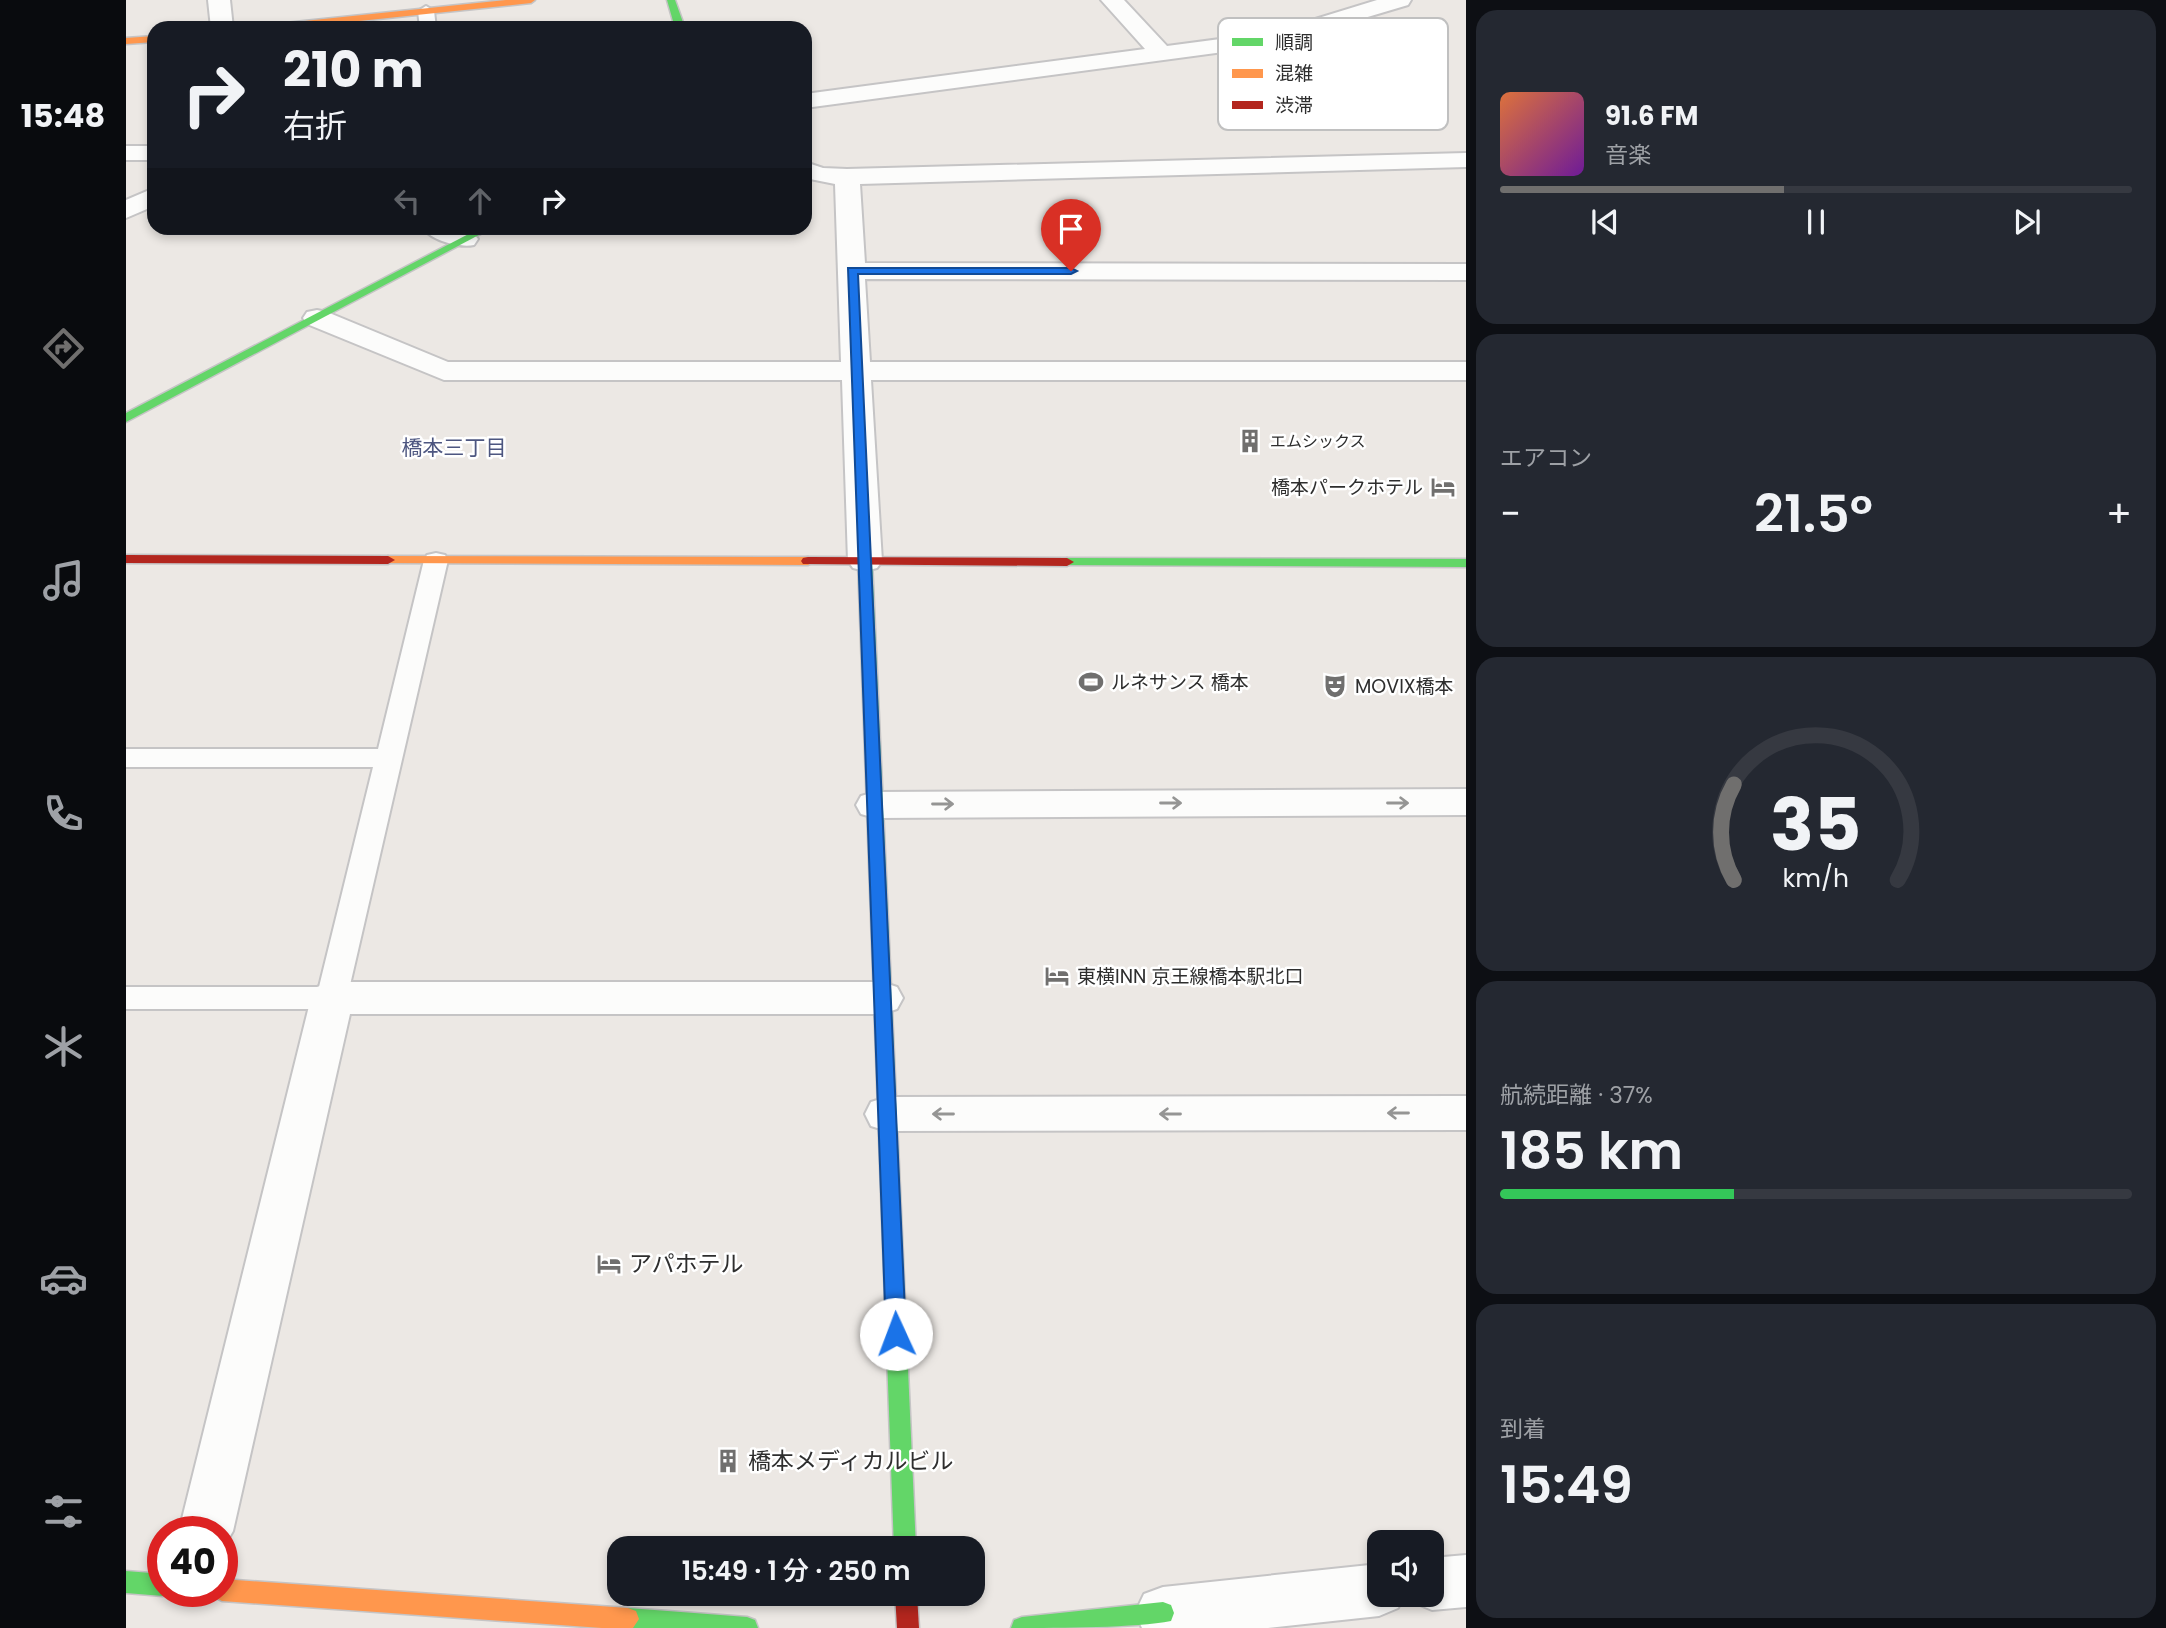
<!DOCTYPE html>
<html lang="ja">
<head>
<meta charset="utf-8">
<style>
	:root { --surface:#171b24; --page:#242831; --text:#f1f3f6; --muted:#9ea1a6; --line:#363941; --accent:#706f6e }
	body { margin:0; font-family:Poppins,"Noto Sans JP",sans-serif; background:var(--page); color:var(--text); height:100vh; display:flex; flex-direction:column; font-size:26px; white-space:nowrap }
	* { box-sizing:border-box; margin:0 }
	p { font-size:23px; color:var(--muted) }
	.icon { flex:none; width:38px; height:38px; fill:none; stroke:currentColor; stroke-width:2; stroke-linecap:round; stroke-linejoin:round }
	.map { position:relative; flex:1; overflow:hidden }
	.drawer { display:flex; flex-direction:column; gap:10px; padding:10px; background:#0d0f14; width:700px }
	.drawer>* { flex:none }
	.guide { position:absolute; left:21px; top:21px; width:665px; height:214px; border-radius:21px; box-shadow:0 4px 10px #0003; background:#171b24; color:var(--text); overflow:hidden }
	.buttons { position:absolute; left:1241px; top:1530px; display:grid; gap:14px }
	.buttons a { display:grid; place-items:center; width:77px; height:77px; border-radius:14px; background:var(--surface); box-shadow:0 4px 10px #0003; font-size:35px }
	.speed { position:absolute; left:21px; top:1516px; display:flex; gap:14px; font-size:35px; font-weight:700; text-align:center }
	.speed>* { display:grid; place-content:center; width:91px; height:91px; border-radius:50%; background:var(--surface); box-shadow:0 4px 10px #0003; line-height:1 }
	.speed .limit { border:10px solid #d22; background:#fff; color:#111 }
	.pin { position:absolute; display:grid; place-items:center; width:60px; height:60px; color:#fff; margin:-72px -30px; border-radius:50% 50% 50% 0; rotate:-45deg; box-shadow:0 0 7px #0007 }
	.pin .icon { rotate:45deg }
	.me { position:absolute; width:77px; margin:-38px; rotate:358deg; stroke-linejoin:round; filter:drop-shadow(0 0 5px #0008) }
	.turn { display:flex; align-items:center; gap:24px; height:147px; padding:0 21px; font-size:32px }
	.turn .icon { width:91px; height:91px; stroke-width:2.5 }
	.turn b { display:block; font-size:49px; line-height:60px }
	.lanes { display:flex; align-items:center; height:66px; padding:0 21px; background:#0003; justify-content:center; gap:35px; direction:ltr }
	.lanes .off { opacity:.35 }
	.big { font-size:52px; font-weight:600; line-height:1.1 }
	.drawer .widget { flex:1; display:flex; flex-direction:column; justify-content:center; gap:10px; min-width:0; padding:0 24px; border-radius:21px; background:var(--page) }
	.drawer .dial { align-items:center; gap:0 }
	.dial svg { height:182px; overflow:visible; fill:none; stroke:var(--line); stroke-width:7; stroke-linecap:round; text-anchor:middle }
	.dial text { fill:var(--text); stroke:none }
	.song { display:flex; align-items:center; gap:21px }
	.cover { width:84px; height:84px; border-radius:10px; background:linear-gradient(135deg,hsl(20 70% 55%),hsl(280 70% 35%)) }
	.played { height:7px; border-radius:4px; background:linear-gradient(90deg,var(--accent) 45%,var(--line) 45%) }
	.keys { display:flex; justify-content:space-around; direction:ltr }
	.heat { display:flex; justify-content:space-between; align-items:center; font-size:38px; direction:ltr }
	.charge { height:10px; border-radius:5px; background:linear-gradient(90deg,#34c759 37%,var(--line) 0) }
	.trip { position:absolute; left:481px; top:1536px; width:378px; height:70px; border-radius:21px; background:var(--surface); box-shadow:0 4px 10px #0003; font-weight:600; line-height:70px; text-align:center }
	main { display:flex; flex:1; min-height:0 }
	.tab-bar { display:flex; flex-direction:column; width:126px; justify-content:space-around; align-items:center; background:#090b0e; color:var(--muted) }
	.tab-bar .icon { width:49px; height:49px }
	.tab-bar .selected { color:var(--accent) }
	.tab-bar b { font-size:32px; color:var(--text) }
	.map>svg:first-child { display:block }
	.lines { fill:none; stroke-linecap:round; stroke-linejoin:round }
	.lane-casing { stroke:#c5c4c5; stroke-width:4 }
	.street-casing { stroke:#c5c4c5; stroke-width:4 }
	.fast-casing { stroke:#c5c4c5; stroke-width:3 }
	.slow-casing { stroke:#c5c4c5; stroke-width:3 }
	.jam-casing { stroke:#c5c4c5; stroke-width:3 }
	.lane { fill:#fcfcfb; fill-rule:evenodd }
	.street { fill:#fcfcfb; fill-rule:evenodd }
	.fast { fill:#63d668; fill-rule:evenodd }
	.slow { fill:#ff974d; fill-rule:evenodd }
	.jam { fill:#b3261e; fill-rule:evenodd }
	.oneway { stroke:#959594 }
	.route { fill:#1a73e8; stroke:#114b97; stroke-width:2 }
	.labels { text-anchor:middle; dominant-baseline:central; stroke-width:5; stroke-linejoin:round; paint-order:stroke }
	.far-poi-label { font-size:16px; fill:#2e2e2e; stroke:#fff; text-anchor:start }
	.poi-label { font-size:19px; fill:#2e2e2e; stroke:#fff; text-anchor:start }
	.neighbourhood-label { font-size:21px; fill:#4d5680; stroke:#fff }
	.near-poi-label { font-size:23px; fill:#2e2e2e; stroke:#fff; text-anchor:start }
	.key { fill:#fff; stroke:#c0c0c0; stroke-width:2 }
	.key-label { font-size:19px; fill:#2e2e2e }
</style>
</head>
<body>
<main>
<nav class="tab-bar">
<b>15:48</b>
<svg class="icon selected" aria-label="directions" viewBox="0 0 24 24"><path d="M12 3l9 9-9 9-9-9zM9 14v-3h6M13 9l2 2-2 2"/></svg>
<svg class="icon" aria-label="music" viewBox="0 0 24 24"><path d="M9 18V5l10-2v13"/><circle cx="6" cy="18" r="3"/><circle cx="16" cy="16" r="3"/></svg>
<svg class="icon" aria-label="phone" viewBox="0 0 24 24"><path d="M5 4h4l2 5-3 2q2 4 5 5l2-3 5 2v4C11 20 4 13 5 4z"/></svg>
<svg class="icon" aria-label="climate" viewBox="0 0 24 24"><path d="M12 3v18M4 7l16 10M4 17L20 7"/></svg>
<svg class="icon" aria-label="car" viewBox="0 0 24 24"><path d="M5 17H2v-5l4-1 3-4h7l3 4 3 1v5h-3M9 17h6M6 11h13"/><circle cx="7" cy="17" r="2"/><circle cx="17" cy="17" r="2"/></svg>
<svg class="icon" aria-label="filters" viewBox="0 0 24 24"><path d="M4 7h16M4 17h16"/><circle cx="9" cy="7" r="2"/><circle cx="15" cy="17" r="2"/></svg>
</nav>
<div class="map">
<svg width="1340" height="1628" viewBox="0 0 1340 1628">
	<rect width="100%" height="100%" fill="#ece8e4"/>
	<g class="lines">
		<g class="lane-casing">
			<g id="lane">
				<path d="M300 6 308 11 310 28H294L292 11Z"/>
				<path d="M310 553 319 555 322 560 221 998 217 1006 206 1009H0V987H193L247 767H0V749H252L298 560 301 555Z"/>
			</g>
		</g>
		<g class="street-casing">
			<g id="street">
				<path d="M82 0H104L107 28H85Z"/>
				<path d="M975 0H998L1041 46 1147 32 1251 0H1285L1282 5 1208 27 1250 53 1293 97 1289 102H1273L1234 63 1188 34 1150 45 679 108V94L1019 49Z"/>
				<rect x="0" y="146" width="28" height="14"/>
				<path d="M1340 153V167L734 184 739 263 1340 264V280L739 279 744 362H1340V380H745L756 561 751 568 739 571 727 568 722 561 716 380H318L181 324 177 318 181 312 191 310 201 312 322 362H715L709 184 679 178V162L697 168 721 169Z"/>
				<path d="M28 188V206L0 218V200Z"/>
				<path d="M297 228C314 227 341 223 352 239L348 245C334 248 306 241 297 228Z"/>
				<path d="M1340 789V815L749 818 735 814 730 805 735 796 749 792Z"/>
				<path d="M206 982H756L771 987 777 998 771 1009 756 1014H224L107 1531 96 1550V1531H53L185 998 191 987Z"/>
				<path d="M1340 1096V1130L761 1131 745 1126 739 1114 745 1102 761 1097Z"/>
				<path d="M1340 1555V1607L1306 1610 1287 1602 1283 1594H1306V1558Z"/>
				<path d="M1253 1564V1594H1278L1272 1608 1253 1616 1142 1628H1016L1009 1613 1018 1594 1037 1587Z"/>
			</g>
		</g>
		<g class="fast-casing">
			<g id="fast">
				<path d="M541 0H549L559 28H549Z"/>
				<path d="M354 228H366L0 422V413Z"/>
				<path d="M739 557 746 561 790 1549H768L732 561Z"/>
				<path d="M941 558 1340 559V567L936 565 934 562Z"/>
				<path d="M0 1571 37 1574V1591L45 1592 37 1596 0 1593Z"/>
				<path d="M1037 1602 1045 1605 1048 1613 1045 1621C1009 1628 926 1628 885 1628L888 1620 896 1617Z"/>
				<path d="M502 1608 621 1617 629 1620 632 1628H497L491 1619 494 1611Z"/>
			</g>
		</g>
		<g class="slow-casing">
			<g id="slow">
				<path d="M380 0H409L405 3 166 28H135L140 25Z"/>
				<path d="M28 36V42L0 44V38Z"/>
				<path d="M262 556 682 557 689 561 682 565 257 563 255 560Z"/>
				<path d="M96 1579 502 1608 510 1611 513 1619 507 1628H476L96 1601 88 1597 85 1591H96Z"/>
			</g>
		</g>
		<g class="jam-casing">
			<g id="jam">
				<path d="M0 555 262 556 269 560 262 564 0 563Z"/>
				<path d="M682 557 941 558 948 562 941 566 677 564 675 561 677 558Z"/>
				<path d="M769 1594H791L793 1628H771Z"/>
			</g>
		</g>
		<use href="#lane" class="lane"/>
		<use href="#street" class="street"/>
		<use href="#fast" class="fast"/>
		<use href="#slow" class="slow"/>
		<use href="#jam" class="jam"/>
	</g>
	<defs><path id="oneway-shaft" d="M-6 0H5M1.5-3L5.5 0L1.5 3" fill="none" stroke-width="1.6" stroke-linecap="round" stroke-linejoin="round" transform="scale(1.75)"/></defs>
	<g class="oneway">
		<use href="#oneway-shaft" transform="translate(1045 803)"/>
		<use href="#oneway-shaft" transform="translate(1272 803)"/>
		<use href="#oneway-shaft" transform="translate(817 804)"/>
		<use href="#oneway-shaft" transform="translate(1272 1113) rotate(180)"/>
		<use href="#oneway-shaft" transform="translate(817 1114) rotate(-180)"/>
		<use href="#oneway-shaft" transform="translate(1044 1114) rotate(180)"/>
	</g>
	<path class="route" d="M722 268H945L951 271 945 274H732L780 1334 777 1340 770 1343 763 1340 760 1334Z"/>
	<defs>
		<g id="building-bare" transform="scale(1.89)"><path d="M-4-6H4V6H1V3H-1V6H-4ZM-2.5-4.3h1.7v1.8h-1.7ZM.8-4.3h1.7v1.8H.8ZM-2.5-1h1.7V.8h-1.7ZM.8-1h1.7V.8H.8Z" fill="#706f6e" stroke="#fff" stroke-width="2.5" paint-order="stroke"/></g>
		<g id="hotel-bare" transform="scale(1.89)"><path d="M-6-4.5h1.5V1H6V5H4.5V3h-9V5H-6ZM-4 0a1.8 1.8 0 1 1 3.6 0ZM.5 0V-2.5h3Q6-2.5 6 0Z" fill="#706f6e" stroke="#fff" stroke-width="2.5" paint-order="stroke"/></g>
		<g id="stadium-bare" transform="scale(1.89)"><path d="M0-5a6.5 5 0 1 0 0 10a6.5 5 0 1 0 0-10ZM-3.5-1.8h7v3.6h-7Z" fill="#706f6e" stroke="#fff" stroke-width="2.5" paint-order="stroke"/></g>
		<g id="theatre-bare" transform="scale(1.89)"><path d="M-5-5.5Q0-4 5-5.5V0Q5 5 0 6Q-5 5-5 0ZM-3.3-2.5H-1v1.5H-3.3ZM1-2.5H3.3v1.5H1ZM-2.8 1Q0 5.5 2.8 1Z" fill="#706f6e" stroke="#fff" stroke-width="2.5" paint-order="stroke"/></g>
	</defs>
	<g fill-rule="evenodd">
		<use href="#building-bare" x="1124" y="441"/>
		<use href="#hotel-bare" x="1317" y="487"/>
		<use href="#stadium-bare" x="965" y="682"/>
		<use href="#theatre-bare" x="1209" y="686"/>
		<use href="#hotel-bare" x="931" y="976"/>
		<use href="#hotel-bare" x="483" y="1264"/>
		<use href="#building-bare" x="602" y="1461"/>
	</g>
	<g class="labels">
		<g class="far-poi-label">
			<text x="1144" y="441">エムシックス</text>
		</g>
		<g class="poi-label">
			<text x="1297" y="487" text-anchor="end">橋本パークホテル</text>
			<text x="985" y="682">ルネサンス 橋本</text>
			<text x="1229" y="686">MOVIX橋本</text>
			<text x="951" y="976">東横INN 京王線橋本駅北口</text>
		</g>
		<g class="neighbourhood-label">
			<text x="328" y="447">橋本三丁目</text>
		</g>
		<g class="near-poi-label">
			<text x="503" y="1264">アパホテル</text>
			<text x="622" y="1461">橋本メディカルビル</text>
		</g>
	</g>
	<rect x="1092" y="18" width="230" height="112" rx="10" class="key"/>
	<rect x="1106" y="38" width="31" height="8" fill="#63d668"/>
	<rect x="1106" y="69" width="31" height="9" fill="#ff974d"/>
	<rect x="1106" y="101" width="31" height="8" fill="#b3261e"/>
	<g class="key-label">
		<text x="1149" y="49">順調</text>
		<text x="1149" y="80">混雑</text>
		<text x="1149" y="112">渋滞</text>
	</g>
</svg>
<div class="buttons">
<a><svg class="icon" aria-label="sound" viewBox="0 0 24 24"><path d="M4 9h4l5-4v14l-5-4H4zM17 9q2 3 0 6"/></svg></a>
</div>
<div class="speed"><div class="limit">40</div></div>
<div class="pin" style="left:945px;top:271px;background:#d93025"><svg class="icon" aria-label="arrive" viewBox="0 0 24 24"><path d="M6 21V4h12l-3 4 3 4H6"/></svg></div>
<svg class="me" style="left:770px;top:1334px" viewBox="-20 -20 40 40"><circle r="19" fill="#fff"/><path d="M0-13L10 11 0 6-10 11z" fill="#1a73e8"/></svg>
<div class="trip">15:49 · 1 分 · 250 m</div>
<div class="guide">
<div class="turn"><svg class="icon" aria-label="right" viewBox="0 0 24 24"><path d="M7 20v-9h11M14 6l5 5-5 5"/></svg><div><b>210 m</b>右折</div></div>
<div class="lanes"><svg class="icon off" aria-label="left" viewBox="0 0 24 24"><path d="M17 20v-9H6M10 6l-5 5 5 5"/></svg><svg class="icon off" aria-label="ahead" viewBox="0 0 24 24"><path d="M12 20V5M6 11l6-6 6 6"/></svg><svg class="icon" aria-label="right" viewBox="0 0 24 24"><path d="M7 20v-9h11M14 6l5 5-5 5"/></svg></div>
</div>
</div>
<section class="drawer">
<div class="widget">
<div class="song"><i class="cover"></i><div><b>91.6 FM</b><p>音楽</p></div></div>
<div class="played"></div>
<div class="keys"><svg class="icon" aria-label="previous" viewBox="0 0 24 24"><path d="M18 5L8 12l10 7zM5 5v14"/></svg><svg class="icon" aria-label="pause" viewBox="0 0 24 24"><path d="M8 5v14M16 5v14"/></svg><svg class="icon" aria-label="next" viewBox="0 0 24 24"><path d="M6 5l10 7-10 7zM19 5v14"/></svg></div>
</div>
<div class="widget"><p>エアコン</p>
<div class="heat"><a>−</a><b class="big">21.5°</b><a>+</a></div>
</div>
<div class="widget dial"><svg viewBox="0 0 100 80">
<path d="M14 69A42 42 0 1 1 86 69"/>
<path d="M14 69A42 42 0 0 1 14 27" stroke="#706f6e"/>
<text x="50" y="56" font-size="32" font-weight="700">35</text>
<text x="50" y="72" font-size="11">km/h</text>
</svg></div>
<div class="widget"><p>航続距離 · 37%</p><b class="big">185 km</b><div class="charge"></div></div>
<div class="widget"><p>到着</p><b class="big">15:49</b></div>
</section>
</main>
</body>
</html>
